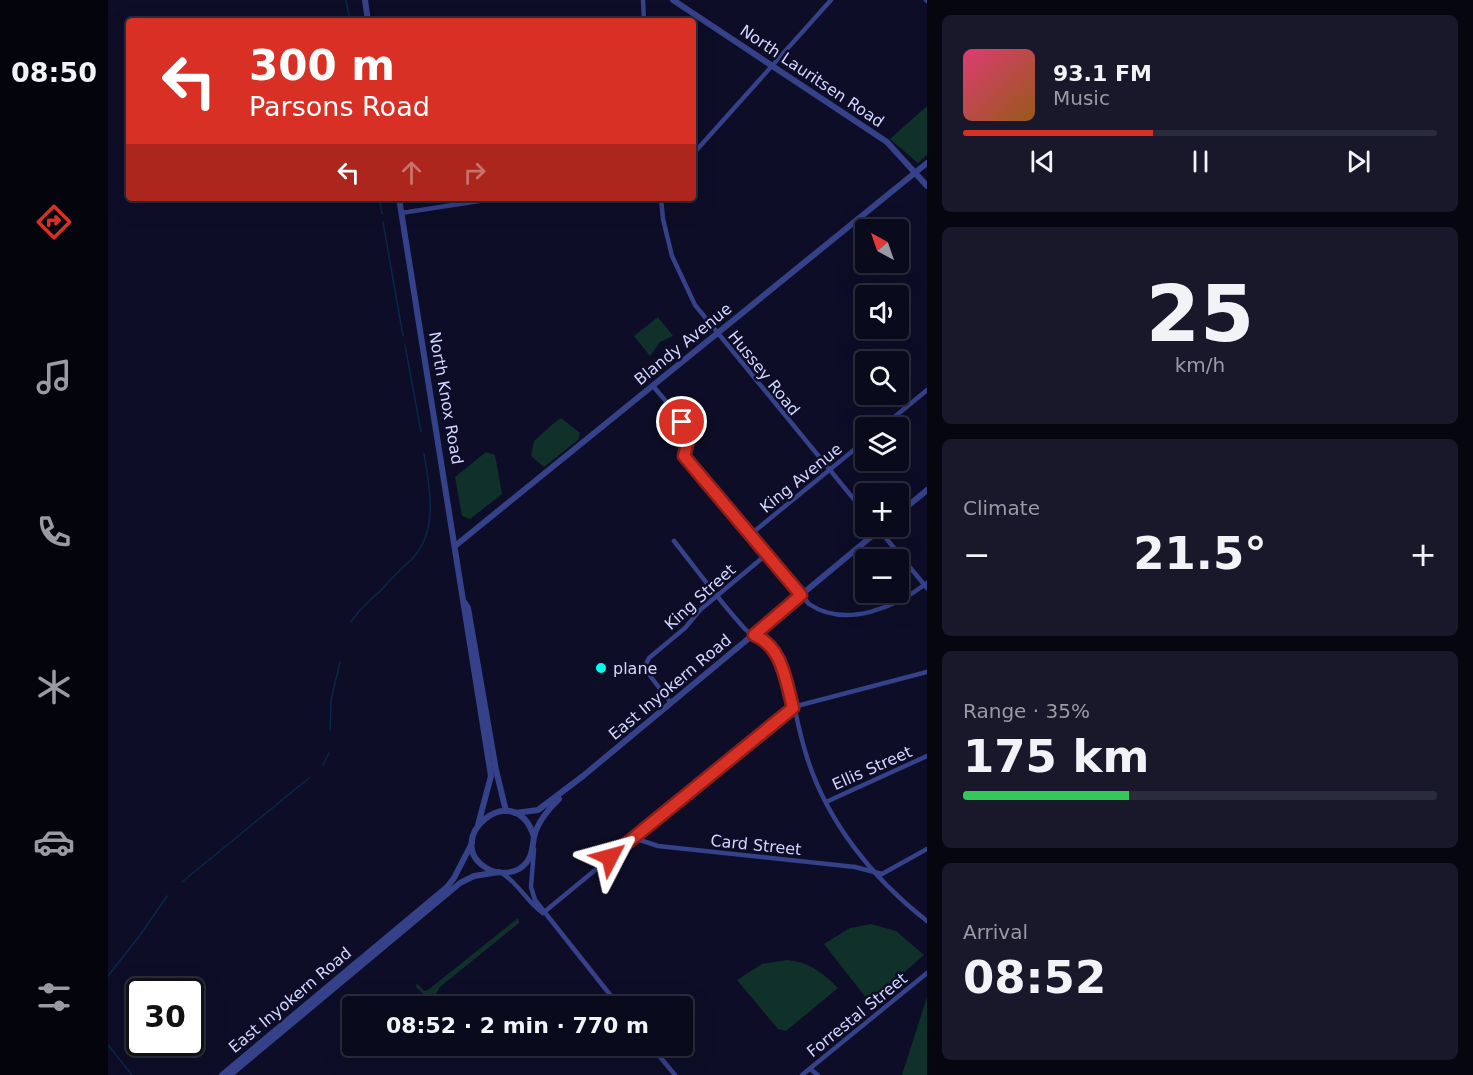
<!DOCTYPE html>
<html lang="en">
<head>
<meta charset="utf-8">
<style>
	:root { --surface:#0a0a1d; --page:#18182a; --text:#f1f3f6; --muted:#999aa4; --line:#2a2b3b; --accent:#d93025 }
	body { margin:0; font-family:"DejaVu Sans",sans-serif; background:var(--page); color:var(--text); height:100vh; display:flex; flex-direction:column; font-size:22px; white-space:nowrap }
	* { box-sizing:border-box; margin:0 }
	p { font-size:20px; color:var(--muted) }
	.icon { flex:none; width:33px; height:33px; fill:none; stroke:currentColor; stroke-width:2; stroke-linecap:round; stroke-linejoin:round }
	.map { position:relative; flex:1; overflow:hidden }
	.details { display:flex; flex-direction:column; gap:15px; padding:15px; background:#060610; width:546px }
	.details>* { flex:none }
	.guide { position:absolute; left:18px; top:18px; width:570px; height:183px; border-radius:6px; box-shadow:0 6px 24px #0002,0 0 0 2px var(--line); background:#d93025; color:#fff; overflow:hidden }
	.needle { width:39px; rotate:320deg }
	.buttons { position:absolute; left:747px; top:219px; display:grid; gap:12px }
	.buttons a { display:grid; place-items:center; width:54px; height:54px; border-radius:6px; background:var(--surface); box-shadow:0 6px 24px #0002,0 0 0 2px var(--line); font-size:30px }
	.speed { position:absolute; left:18px; top:978px; display:flex; gap:12px; font-size:30px; font-weight:700; text-align:center }
	.speed>* { display:grid; place-content:center; width:78px; height:78px; border-radius:50%; background:var(--surface); box-shadow:0 6px 24px #0002,0 0 0 2px var(--line); line-height:1 }
	.speed .limit { border:3px solid #111; border-radius:9px; background:#fff; color:#111 }
	.pin { position:absolute; display:grid; place-items:center; width:51px; height:51px; color:#fff; margin:-26px; border:3px solid #fff; border-radius:50%; box-shadow:0 2px 6px #0007 }
	.me { position:absolute; width:66px; margin:-33px; rotate:51deg; stroke-linejoin:round; filter:drop-shadow(0 0 4px #0008) }
	.turn { display:flex; align-items:center; gap:21px; height:126px; padding:0 24px; font-size:27px }
	.turn .icon { width:78px; height:78px; stroke-width:2.5 }
	.turn b { display:block; font-size:42px; line-height:51px }
	.lanes { display:flex; align-items:center; height:57px; padding:0 24px; background:#0003; justify-content:center; gap:30px; direction:ltr }
	.lanes .off { opacity:.35 }
	.big { font-size:45px; font-weight:800; line-height:1.1 }
	.details .tile { flex:1; display:flex; flex-direction:column; justify-content:center; gap:9px; min-width:0; padding:0 21px; border-radius:9px; background:var(--page) }
	.details .dial { align-items:center; gap:0 }
	.dial b { font-size:78px; line-height:1 }
	.song { display:flex; align-items:center; gap:18px }
	.cover { width:72px; height:72px; border-radius:9px; background:linear-gradient(135deg,hsl(340 70% 55%),hsl(30 70% 35%)) }
	.played { height:6px; border-radius:3px; background:linear-gradient(90deg,var(--accent) 40%,var(--line) 40%) }
	.keys { display:flex; justify-content:space-around; direction:ltr }
	.heat { display:flex; justify-content:space-between; align-items:center; font-size:33px; direction:ltr }
	.charge { height:9px; border-radius:4px; background:linear-gradient(90deg,#34c759 35%,var(--line) 0) }
	.trip { position:absolute; left:234px; top:996px; width:351px; height:60px; border-radius:6px; background:var(--surface); box-shadow:0 6px 24px #0002,0 0 0 2px var(--line); font-weight:800; line-height:60px; text-align:center }
	main { display:flex; flex:1; min-height:0 }
	.tab-bar { display:flex; flex-direction:column; width:108px; justify-content:space-around; align-items:center; background:#04040c; color:var(--muted) }
	.tab-bar .icon { width:42px; height:42px }
	.tab-bar .on { color:var(--accent) }
	.tab-bar b { font-size:27px; color:var(--text) }
	.map>svg:first-child { display:block }
	.green { fill:#10312a }
	.lines { fill:none; stroke-linecap:round; stroke-linejoin:round }
	.stream { stroke:#062947; stroke-width:1.5 }
	.minor { stroke:#354189; stroke-width:4.5 }
	.tertiary { stroke:#354189; stroke-width:6 }
	.route-casing { stroke:#8d1f18; stroke-width:15 }
	.route { stroke:#d93025; stroke-width:10 }
	.poi-dot { fill:#00fee9; stroke:#0d0d27; stroke-width:2 }
	.labels { text-anchor:middle; dominant-baseline:central; stroke-width:5; stroke-linejoin:round; paint-order:stroke }
	.street-label { font-size:16px; fill:#d3d6ff; stroke:#0d0d27 }
	.poi-label { font-size:16px; fill:#d3d6ff; stroke:#0d0d27; text-anchor:start }
</style>
</head>
<body>
<main>
<nav class="tab-bar">
<b>08:50</b>
<svg class="icon on" aria-label="directions" viewBox="0 0 24 24"><path d="M12 3l9 9-9 9-9-9zM9 14v-3h6M13 9l2 2-2 2"/></svg>
<svg class="icon" aria-label="music" viewBox="0 0 24 24"><path d="M9 18V5l10-2v13"/><circle cx="6" cy="18" r="3"/><circle cx="16" cy="16" r="3"/></svg>
<svg class="icon" aria-label="phone" viewBox="0 0 24 24"><path d="M5 4h4l2 5-3 2q2 4 5 5l2-3 5 2v4C11 20 4 13 5 4z"/></svg>
<svg class="icon" aria-label="climate" viewBox="0 0 24 24"><path d="M12 3v18M4 7l16 10M4 17L20 7"/></svg>
<svg class="icon" aria-label="car" viewBox="0 0 24 24"><path d="M5 17H2v-5l4-1 3-4h7l3 4 3 1v5h-3M9 17h6M6 11h13"/><circle cx="7" cy="17" r="2"/><circle cx="17" cy="17" r="2"/></svg>
<svg class="icon" aria-label="filters" viewBox="0 0 24 24"><path d="M4 7h16M4 17h16"/><circle cx="9" cy="7" r="2"/><circle cx="15" cy="17" r="2"/></svg>
</nav>
<div class="map">
<svg width="819" height="1075" viewBox="0 0 819 1075">
	<rect width="100%" height="100%" fill="#0d0d27"/>
	<g class="green">
		<path d="M819 106V155L810 163 782 139Z"/>
		<path d="M550 317 565 336 552 342 542 356 526 336Z"/>
		<path d="M453 418 472 433 470 440 436 467 423 456 426 441C436 433 442 425 453 418Z"/>
		<path d="M378 452 387 455 394 494 362 519 354 516 347 477Z"/>
		<path d="M410 918 411 923 332 987 326 997 320 999 308 987 309 983 316 991 320 990Z"/>
		<path d="M763 924 788 931 816 955 771 994 759 999 716 944 742 928Z"/>
		<path d="M679 960C701 962 715 973 730 988L678 1031 670 1029 629 980 654 964Z"/>
		<path d="M819 997V1075H794Z"/>
	</g>
	<g class="lines">
		<g class="stream">
			<path d="M238 0 242 21"/>
			<path d="M271 198 274 214"/>
			<path d="M275 222 295 336"/>
			<path d="M297 345 313 432"/>
			<path d="M243 622C252 607 266 598 277 586 286 575 293 569 303 560 331 532 322 488 316 454"/>
			<path d="M222 730 223 700 232 662"/>
			<path d="M215 765 221 753"/>
			<path d="M74 882 201 778"/>
			<path d="M0 976 33 934 59 896"/>
			<path d="M0 1045 24 1075"/>
		</g>
		<g class="minor">
			<path d="M535 0 536 21"/>
			<path d="M818 0 819 1"/>
			<path d="M585 154 723 0"/>
			<path d="M553 198 555 219 564 256 587 305 758 514"/>
			<path d="M293 213 391 198"/>
			<path d="M545 386C561 406 590 429 577 456L701 604C738 629 788 607 819 583"/>
			<path d="M773 428 819 390"/>
			<path d="M768 526 819 588"/>
			<path d="M643 534 758 440"/>
			<path d="M566 541C589 570 612 602 637 629 650 642 660 637 670 658 685 687 688 723 698 754 718 821 765 879 819 921"/>
			<path d="M563 703 536 668 541 658 577 628 592 610 659 554"/>
			<path d="M718 802 819 756"/>
			<path d="M526 838 550 846 747 867 774 874 819 849"/>
			<path d="M426 849 423 887 427 900 511 1006"/>
			<path d="M394 873C411 884 419 902 435 913"/>
			<path d="M435 913 685 707 819 672"/>
			<path d="M543 1046 567 1075"/>
			<path d="M702 1069 710 1075"/>
			<path d="M694 1075 819 973"/>
		</g>
		<g class="tertiary">
			<path d="M257 0 260 21"/>
			<path d="M565 0 779 142 819 186"/>
			<path d="M291 198 383 776 370 825"/>
			<path d="M790 514 819 490"/>
			<path d="M347 546 819 163"/>
			<path d="M357 603 360 608 388 770 398 811"/>
			<path d="M407 813 430 810 475 776 776 526"/>
			<path d="M426 837C407 774 330 841 380 869 389 874 402 874 411 869 424 861 424 850 426 837 429 823 441 808 451 799"/>
			<path d="M114 1075 339 887 346 878 364 843"/>
			<path d="M122 1075 352 883 366 876 391 872"/>
		</g>
	</g>
	<g class="lines">
		<g class="route-casing">
			<path id="route" d="M502 857 685 708C678 681 674 646 646 635L693 595 576 456 581 437 574 422"/>
		</g>
		<use href="#route" class="route"/>
	</g>
	<circle class="poi-dot" cx="493" cy="668" r="6"/>
	<g class="labels">
		<g class="street-label">
			<text transform="translate(704 76) rotate(34)">North Lauritsen Road</text>
			<text transform="translate(575 344) rotate(-39)">Blandy Avenue</text>
			<text transform="translate(656 373) rotate(51)">Hussey Road</text>
			<text transform="translate(338 398) rotate(80)">North Knox Road</text>
			<text transform="translate(693 478) rotate(-39)">King Avenue</text>
			<text transform="translate(592 597) rotate(-42)">King Street</text>
			<text transform="translate(562 687) rotate(-40)">East Inyokern Road</text>
			<text transform="translate(764 768) rotate(-24)">Ellis Street</text>
			<text transform="translate(648 845) rotate(6)">Card Street</text>
			<text transform="translate(182 1000) rotate(-40)">East Inyokern Road</text>
			<text transform="translate(749 1015) rotate(-39)">Forrestal Street</text>
		</g>
		<g class="poi-label">
			<text x="505" y="668">plane</text>
		</g>
	</g>
</svg>
<div class="buttons">
<a><svg class="needle" viewBox="-14 -14 28 28"><path d="M0-13l5 13h-10z" fill="#e53935"/><path d="M0 13l5-13h-10z" fill="#999aa4"/></svg></a>
<a><svg class="icon" aria-label="sound" viewBox="0 0 24 24"><path d="M4 9h4l5-4v14l-5-4H4zM17 9q2 3 0 6"/></svg></a>
<a><svg class="icon" aria-label="search" viewBox="0 0 24 24"><circle cx="10" cy="10" r="6"/><path d="M15 15l6 6"/></svg></a>
<a><svg class="icon" aria-label="layers" viewBox="0 0 24 24"><path d="M12 4l9 5-9 5-9-5zM3 14l9 5 9-5"/></svg></a>
<a>+</a>
<a>−</a>
</div>
<div class="speed"><div class="limit">30</div></div>
<div class="pin" style="left:574px;top:422px;background:#d93025"><svg class="icon" aria-label="arrive" viewBox="0 0 24 24"><path d="M6 21V4h12l-3 4 3 4H6"/></svg></div>
<svg class="me" style="left:502px;top:857px" viewBox="-20 -20 40 40"><path d="M0-17L14 15 0 8-14 15z" fill="#d93025" stroke="#fff" stroke-width="4"/></svg>
<div class="trip">08:52 · 2 min · 770 m</div>
<div class="guide">
<div class="turn"><svg class="icon" aria-label="left" viewBox="0 0 24 24"><path d="M17 20v-9H6M10 6l-5 5 5 5"/></svg><div><b>300 m</b>Parsons Road</div></div>
<div class="lanes"><svg class="icon" aria-label="left" viewBox="0 0 24 24"><path d="M17 20v-9H6M10 6l-5 5 5 5"/></svg><svg class="icon off" aria-label="ahead" viewBox="0 0 24 24"><path d="M12 20V5M6 11l6-6 6 6"/></svg><svg class="icon off" aria-label="right" viewBox="0 0 24 24"><path d="M7 20v-9h11M14 6l5 5-5 5"/></svg></div>
</div>
</div>
<section class="details">
<div class="tile">
<div class="song"><i class="cover"></i><div><b>93.1 FM</b><p>Music</p></div></div>
<div class="played"></div>
<div class="keys"><svg class="icon" aria-label="previous" viewBox="0 0 24 24"><path d="M18 5L8 12l10 7zM5 5v14"/></svg><svg class="icon" aria-label="pause" viewBox="0 0 24 24"><path d="M8 5v14M16 5v14"/></svg><svg class="icon" aria-label="next" viewBox="0 0 24 24"><path d="M6 5l10 7-10 7zM19 5v14"/></svg></div>
</div>
<div class="tile dial"><b>25</b><p>km/h</p></div>
<div class="tile"><p>Climate</p>
<div class="heat"><a>−</a><b class="big">21.5°</b><a>+</a></div>
</div>
<div class="tile"><p>Range · 35%</p><b class="big">175 km</b><div class="charge"></div></div>
<div class="tile"><p>Arrival</p><b class="big">08:52</b></div>
</section>
</main>
</body>
</html>
